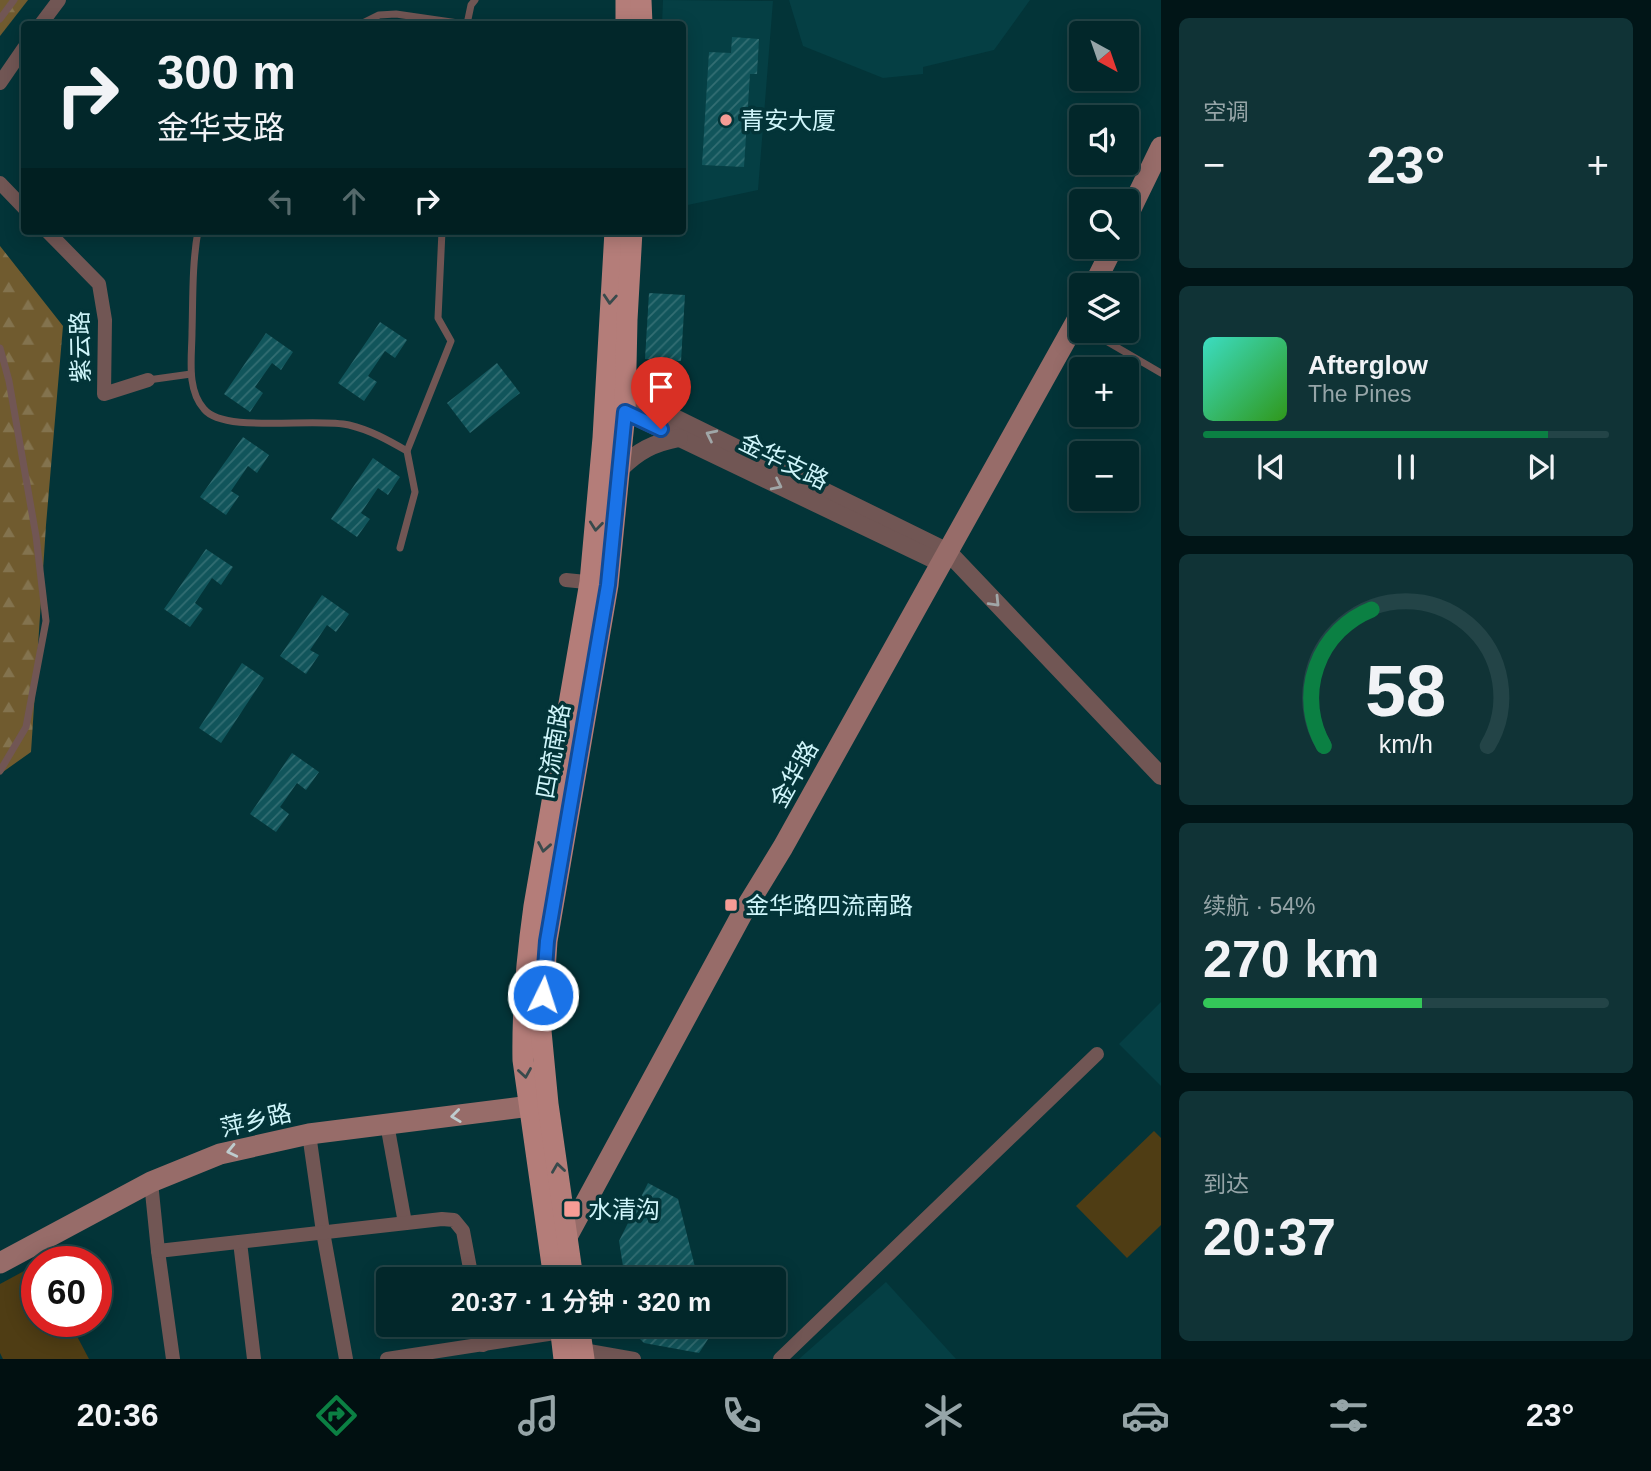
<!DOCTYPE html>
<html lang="zh">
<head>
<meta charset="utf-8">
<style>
	:root { --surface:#02272a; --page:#103336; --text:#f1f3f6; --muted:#96a5a8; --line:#234447; --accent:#0b8043 }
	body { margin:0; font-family:Helvetica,"Noto Sans SC",sans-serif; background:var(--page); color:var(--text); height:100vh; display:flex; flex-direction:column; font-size:26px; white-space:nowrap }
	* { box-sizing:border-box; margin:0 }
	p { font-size:23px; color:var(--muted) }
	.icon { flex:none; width:38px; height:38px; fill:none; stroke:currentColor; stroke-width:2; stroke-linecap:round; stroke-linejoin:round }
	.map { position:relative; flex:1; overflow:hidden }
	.panel { display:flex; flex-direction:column; gap:18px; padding:18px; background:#011517; width:490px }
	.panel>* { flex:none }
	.hud { position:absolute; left:21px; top:21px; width:665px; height:214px; border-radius:7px; box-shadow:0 4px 18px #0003,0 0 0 2px var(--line); background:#02272a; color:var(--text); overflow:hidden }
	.needle { width:46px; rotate:140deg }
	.buttons { position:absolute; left:1069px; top:21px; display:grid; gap:14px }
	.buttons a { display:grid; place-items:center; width:70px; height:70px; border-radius:7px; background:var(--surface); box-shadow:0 4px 18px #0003,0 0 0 2px var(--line); font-size:35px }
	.speed { position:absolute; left:21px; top:1246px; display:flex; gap:14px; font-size:35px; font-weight:700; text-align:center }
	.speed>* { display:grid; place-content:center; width:91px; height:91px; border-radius:50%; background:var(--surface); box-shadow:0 4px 18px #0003,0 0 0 2px var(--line); line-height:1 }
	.speed .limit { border:10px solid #d22; background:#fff; color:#111 }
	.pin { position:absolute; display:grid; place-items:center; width:60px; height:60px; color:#fff; margin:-72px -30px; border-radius:50% 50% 50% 0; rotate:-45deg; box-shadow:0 0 7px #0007 }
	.pin .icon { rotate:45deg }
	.me { position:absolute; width:77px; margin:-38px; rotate:4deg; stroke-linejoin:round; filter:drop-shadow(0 0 5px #0008) }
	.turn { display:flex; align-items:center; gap:24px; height:147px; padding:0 21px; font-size:32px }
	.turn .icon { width:91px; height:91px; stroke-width:2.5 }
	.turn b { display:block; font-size:49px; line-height:60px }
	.lanes { display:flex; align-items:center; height:66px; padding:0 21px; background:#0003; justify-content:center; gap:35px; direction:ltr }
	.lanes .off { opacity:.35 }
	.big { font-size:52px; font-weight:600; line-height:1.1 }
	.panel .widget { flex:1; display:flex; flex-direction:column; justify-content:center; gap:10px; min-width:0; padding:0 24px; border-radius:10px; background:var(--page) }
	.panel .dial { align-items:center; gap:0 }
	.dial svg { height:182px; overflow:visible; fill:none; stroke:var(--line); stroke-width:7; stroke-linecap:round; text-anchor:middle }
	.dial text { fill:var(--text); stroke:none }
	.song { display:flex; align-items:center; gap:21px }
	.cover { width:84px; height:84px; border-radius:10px; background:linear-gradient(135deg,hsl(170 70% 55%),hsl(110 70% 35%)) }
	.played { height:7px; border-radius:4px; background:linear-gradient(90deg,var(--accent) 85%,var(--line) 85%) }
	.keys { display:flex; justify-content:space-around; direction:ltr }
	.heat { display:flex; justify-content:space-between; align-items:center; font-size:38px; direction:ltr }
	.charge { height:10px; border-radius:5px; background:linear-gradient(90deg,#34c759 54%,var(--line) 0) }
	.trip { position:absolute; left:376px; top:1267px; width:410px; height:70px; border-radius:7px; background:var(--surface); box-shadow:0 4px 18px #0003,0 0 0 2px var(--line); font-weight:600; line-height:70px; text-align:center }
	.dock { display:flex; height:112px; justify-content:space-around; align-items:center; background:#011011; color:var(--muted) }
	.dock .icon { width:49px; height:49px }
	.dock .selected { color:var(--accent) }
	.dock b { font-size:32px; color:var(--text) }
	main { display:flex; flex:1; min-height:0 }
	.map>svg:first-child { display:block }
	.built { fill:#053f44 }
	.forest { fill:url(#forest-firs) }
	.pitch { fill:#4f3d14 }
	.building { fill:url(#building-hatch) }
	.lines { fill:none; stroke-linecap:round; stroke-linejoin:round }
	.service { stroke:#715654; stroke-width:7 }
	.minor { stroke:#715654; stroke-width:14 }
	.tertiary { stroke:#715654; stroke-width:18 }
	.secondary { stroke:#976c69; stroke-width:21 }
	.primary { stroke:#b47d79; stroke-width:21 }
	.oneway { stroke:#384a4c }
	.oneway2 { stroke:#a0a6a7 }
	.oneway3 { stroke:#beccce }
	.route-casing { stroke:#114b97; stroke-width:18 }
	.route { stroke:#1a73e8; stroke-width:12 }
	.poi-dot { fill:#f59c95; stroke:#033438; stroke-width:2.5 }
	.labels { text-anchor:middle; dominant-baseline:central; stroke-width:7; stroke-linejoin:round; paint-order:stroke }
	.poi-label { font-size:24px; fill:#cff5fa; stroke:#033438; text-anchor:start }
	.street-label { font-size:24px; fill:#cff5fa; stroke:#033438 }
</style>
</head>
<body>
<main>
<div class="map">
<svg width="1161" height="1359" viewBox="0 0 1161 1359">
	<defs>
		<pattern id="forest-firs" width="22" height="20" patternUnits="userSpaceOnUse" patternTransform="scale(1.75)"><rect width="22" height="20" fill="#705b2f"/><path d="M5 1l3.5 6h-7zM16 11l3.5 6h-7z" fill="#83734e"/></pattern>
		<pattern id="building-hatch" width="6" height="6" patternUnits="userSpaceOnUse" patternTransform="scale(1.75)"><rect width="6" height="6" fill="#11555b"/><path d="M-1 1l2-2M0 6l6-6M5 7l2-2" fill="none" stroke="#336e73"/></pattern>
	</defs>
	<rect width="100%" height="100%" fill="#033438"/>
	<g class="built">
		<path d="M663 0 773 1 758 190 683 206 682 24H662Z"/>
		<path d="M789 0H1030L994 50 923 67V74L883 78 803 46Z"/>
		<path d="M1161 1002V1086L1119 1044Z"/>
		<path d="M886 1282 956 1359H799Z"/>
	</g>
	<g class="forest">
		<path d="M0 0H28L0 36Z"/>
		<path d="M0 246 63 326 46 525 31 752 0 774Z"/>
	</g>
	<g class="pitch">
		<path d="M1154 1131 1161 1138V1225L1127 1258 1076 1206Z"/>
		<path d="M37 1264V1321H69L89 1359H3L0 1353V1284Z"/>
	</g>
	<g class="building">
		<path d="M732 37 759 39 757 74H750L744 167 702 165 709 52 731 53Z"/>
		<path d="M649 293 685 295 681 361 645 359Z"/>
		<path d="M380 322 407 340 395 358 385 351 368 376 377 382 364 401 338 383Z"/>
		<path d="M266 333 293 352 281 370 272 363 255 387 263 393 250 412 224 394Z"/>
		<path d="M497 363 520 393 470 433 447 403Z"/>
		<path d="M243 437 269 455 257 473 248 466 231 491 239 496 226 515 200 497Z"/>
		<path d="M373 458 400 477 388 495 378 488 361 513 370 519 357 537 331 519Z"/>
		<path d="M206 549 233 567 221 585 212 578 195 603 203 609 190 627 164 609Z"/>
		<path d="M322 595 349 614 336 632 327 625 310 650 319 655 306 674 280 656Z"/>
		<path d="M242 663 264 678 221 743 199 728Z"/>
		<path d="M292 753 319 772 306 790 297 783 280 807 289 814 276 832 250 814Z"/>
		<path d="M648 1183 678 1199 698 1279H625L619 1241Z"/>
		<path d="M632 1325H710L712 1333 699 1353 644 1343 633 1332Z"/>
	</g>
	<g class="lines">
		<g class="service">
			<path d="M0 19 14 0"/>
			<path d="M361 24 379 15 396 14 465 24"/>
			<path d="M467 24 471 5 475 0"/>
			<path d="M198 231C192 264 193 298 192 332 192 356 186 389 204 409 224 434 314 417 349 425 370 430 388 440 407 451"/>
			<path d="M1089 331 1161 373"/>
			<path d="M0 348 9 381 36 536 46 621 26 727 0 771"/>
			<path d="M148 380 191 374"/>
			<path d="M400 548 415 492 407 451 451 341 438 318 442 231"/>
		</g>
		<g class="minor">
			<path d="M41 24 59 0"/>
			<path d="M0 83 24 48"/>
			<path d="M0 183 24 208"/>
			<path d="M47 231 99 284 105 320 104 394 148 380"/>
			<path d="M566 580 596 583"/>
			<path d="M387 1124 405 1223"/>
			<path d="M309 1134 323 1232 346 1359"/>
			<path d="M151 1182 158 1251 173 1359"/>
			<path d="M240 1242 254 1359"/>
			<path d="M158 1251 442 1219 454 1220 463 1231 472 1279"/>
			<path d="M480 1325 483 1345"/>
			<path d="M583 1350 634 1359"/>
			<path d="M387 1359 568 1331"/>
			<path d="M780 1359 1097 1054"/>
		</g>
		<g class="tertiary">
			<path d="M616 389 948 552 1161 776"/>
			<path d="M615 407 941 563"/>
			<path d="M620 469C638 451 653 443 679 438"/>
		</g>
		<g class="secondary">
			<path d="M1127 217 1161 147"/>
			<path d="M1094 285 1113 247"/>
			<path d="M562 1246 742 914 783 847 1082 311"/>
			<path d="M0 1263 151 1182 220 1154 309 1134 546 1104"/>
		</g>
		<g class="primary">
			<path d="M626 0V24"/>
			<path d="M641 0 642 24"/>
			<path d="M554 1279 523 1060C522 1008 527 956 534 906L590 582 603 438 615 231"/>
			<path d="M573 1279 548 1104 541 1031 547 941 608 585 625 412 627 320 632 231"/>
			<path d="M560 1325 564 1359"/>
			<path d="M579 1325 584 1359"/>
		</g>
	</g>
	<defs><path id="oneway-chevron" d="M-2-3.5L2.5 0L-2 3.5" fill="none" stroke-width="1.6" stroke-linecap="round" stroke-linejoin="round" transform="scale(1.75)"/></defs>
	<g class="oneway">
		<use href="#oneway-chevron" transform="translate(610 299) rotate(94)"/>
		<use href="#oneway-chevron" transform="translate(596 526) rotate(96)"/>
		<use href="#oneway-chevron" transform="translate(544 847) rotate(100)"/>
		<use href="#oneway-chevron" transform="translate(525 1073) rotate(81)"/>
		<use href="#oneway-chevron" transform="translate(558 1168) rotate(-98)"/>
	</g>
	<g class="oneway2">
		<use href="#oneway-chevron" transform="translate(711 435) rotate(-154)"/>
		<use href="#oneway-chevron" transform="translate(777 485) rotate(26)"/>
		<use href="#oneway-chevron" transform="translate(995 602) rotate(46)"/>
	</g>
	<g class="oneway3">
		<use href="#oneway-chevron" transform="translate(456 1116) rotate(173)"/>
		<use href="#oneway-chevron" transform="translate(232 1151) rotate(167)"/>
	</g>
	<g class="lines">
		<g class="route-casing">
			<path id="route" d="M543 995 547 941 608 585 625 412 661 429"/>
		</g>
		<use href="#route" class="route"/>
	</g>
	<g class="poi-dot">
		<circle cx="726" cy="120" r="7"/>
		<rect x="724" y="898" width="14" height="14" rx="3.5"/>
		<rect x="563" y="1200" width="18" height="18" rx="3.5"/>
	</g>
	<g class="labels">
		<g class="poi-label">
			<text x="740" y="120">青安大厦</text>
			<text x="745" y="905">金华路四流南路</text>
			<text x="588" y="1209">水清沟</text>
		</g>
		<g class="street-label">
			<text transform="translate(80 347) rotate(-91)">紫云路</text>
			<text transform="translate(784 461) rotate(26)">金华支路</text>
			<text transform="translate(553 751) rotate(-80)">四流南路</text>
			<text transform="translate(794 774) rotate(-61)">金华路</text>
			<text transform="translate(256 1120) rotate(-13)">萍乡路</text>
		</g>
	</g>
</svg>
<div class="buttons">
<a><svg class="needle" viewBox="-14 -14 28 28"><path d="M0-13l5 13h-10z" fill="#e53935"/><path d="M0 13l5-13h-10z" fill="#96a5a8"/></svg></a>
<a><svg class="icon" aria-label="sound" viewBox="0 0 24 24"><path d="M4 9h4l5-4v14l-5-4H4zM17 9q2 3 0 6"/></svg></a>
<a><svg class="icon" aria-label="search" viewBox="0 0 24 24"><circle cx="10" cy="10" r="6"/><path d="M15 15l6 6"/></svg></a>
<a><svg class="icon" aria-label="layers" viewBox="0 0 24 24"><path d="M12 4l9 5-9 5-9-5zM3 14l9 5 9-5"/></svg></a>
<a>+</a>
<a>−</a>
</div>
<div class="speed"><div class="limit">60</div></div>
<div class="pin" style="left:661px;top:429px;background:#d93025"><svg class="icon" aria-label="arrive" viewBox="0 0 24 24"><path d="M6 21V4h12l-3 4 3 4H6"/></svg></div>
<svg class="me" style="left:543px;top:995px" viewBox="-20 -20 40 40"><circle r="17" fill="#1a73e8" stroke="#fff" stroke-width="3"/><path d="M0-11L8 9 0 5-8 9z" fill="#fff"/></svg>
<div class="trip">20:37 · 1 分钟 · 320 m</div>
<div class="hud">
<div class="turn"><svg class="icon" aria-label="right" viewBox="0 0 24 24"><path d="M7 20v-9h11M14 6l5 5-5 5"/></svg><div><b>300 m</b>金华支路</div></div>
<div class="lanes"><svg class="icon off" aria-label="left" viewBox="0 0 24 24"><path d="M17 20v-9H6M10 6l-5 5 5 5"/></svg><svg class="icon off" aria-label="ahead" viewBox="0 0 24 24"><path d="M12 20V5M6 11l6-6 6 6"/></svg><svg class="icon" aria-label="right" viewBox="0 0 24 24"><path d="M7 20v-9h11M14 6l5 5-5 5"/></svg></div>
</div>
</div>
<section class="panel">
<div class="widget"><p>空调</p>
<div class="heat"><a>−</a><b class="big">23°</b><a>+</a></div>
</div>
<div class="widget">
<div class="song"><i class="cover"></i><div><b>Afterglow</b><p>The Pines</p></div></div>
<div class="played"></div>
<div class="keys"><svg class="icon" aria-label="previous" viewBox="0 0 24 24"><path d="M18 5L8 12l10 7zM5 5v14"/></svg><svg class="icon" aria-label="pause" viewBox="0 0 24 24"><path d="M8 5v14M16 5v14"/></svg><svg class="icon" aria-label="next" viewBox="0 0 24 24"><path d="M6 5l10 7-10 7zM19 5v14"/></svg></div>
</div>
<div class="widget dial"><svg viewBox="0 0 100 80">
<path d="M14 69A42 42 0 1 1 86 69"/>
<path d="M14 69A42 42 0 0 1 35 9" stroke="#0b8043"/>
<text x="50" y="56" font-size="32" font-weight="700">58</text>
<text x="50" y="72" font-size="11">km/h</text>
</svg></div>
<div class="widget"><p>续航 · 54%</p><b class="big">270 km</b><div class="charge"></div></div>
<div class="widget"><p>到达</p><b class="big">20:37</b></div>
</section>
</main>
<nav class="dock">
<b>20:36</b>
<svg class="icon selected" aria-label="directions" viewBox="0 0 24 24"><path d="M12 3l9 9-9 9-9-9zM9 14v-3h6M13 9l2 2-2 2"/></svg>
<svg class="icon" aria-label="music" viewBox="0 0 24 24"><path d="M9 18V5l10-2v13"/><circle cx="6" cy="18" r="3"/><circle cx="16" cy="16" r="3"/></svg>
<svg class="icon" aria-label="phone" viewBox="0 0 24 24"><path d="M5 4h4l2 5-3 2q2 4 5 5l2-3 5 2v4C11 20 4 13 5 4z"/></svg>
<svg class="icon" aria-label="climate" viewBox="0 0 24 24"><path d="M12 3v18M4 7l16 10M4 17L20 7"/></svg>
<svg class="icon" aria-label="car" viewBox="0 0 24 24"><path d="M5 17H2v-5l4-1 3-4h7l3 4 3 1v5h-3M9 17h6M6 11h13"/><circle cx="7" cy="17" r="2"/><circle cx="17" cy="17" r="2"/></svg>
<svg class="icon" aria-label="filters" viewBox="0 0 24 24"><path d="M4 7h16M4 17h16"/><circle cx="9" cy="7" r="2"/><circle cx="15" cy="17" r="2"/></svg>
<b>23°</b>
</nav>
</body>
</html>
